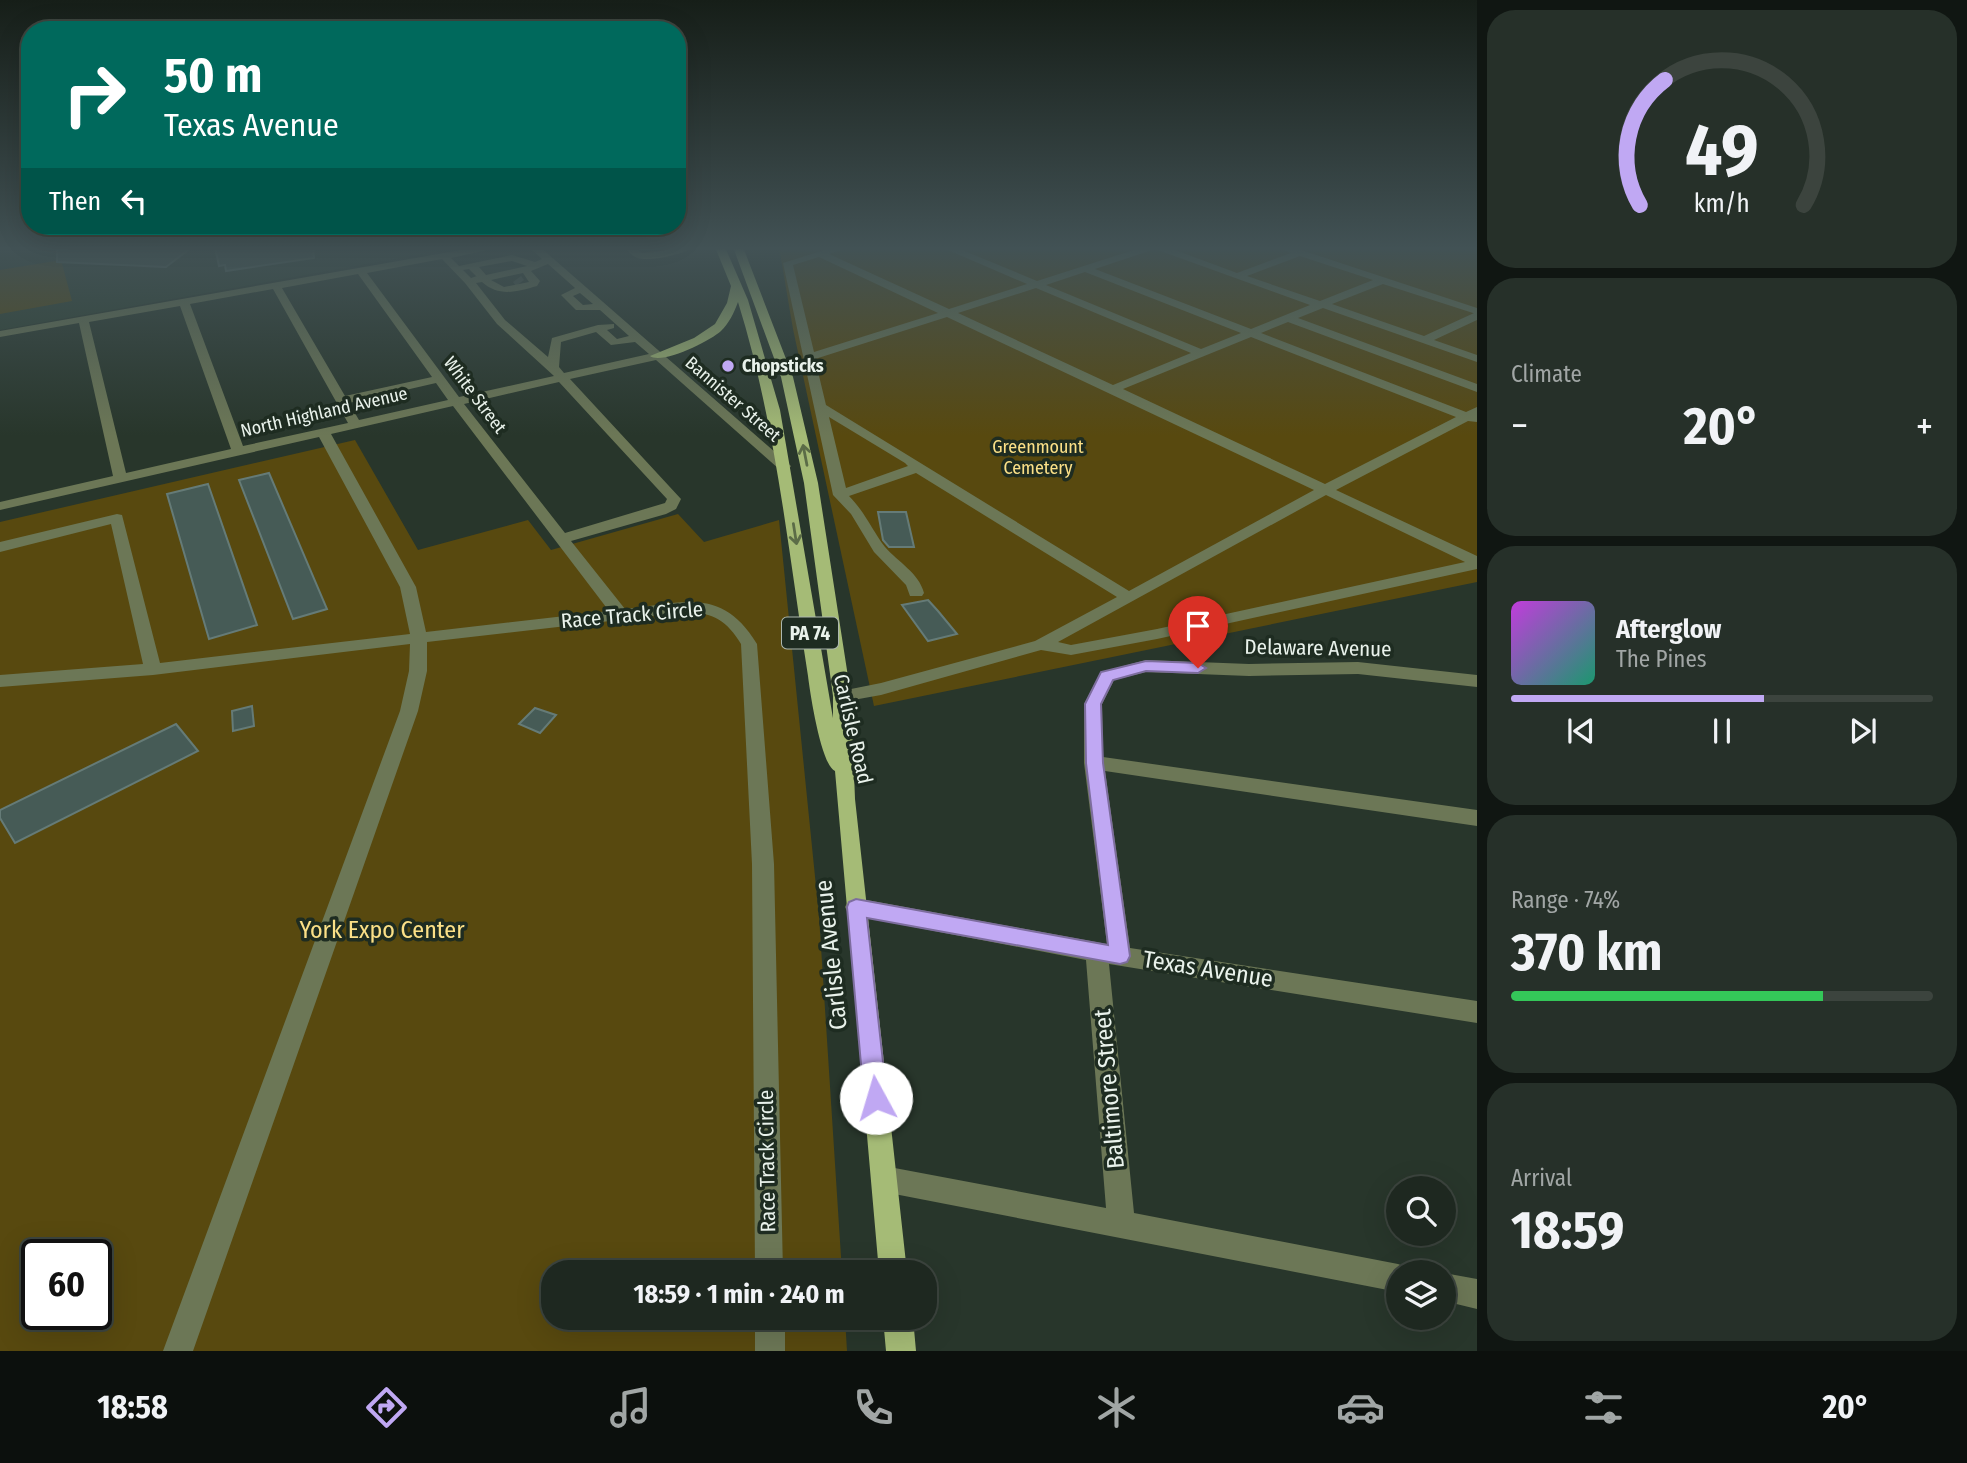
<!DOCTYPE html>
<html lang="en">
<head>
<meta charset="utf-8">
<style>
	:root { --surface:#1e2820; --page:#263029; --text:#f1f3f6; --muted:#a1a6a5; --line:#3c443e; --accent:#c0a8f3 }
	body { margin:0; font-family:"Fira Sans Condensed",sans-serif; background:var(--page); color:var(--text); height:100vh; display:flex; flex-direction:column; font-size:26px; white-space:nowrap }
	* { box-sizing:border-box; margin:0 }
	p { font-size:23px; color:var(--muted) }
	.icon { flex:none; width:38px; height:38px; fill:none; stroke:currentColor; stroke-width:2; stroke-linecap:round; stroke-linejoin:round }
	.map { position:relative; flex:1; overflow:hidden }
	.side { display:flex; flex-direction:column; gap:10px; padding:10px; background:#101612; width:490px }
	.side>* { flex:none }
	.banner { position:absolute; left:21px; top:21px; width:665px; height:214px; border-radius:28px; box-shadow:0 7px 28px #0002,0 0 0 2px var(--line); background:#00695c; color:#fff; overflow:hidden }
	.controls { position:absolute; left:1386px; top:1176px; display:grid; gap:14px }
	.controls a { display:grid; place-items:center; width:70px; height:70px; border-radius:50%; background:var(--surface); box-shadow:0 7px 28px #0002,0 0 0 2px var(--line); font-size:35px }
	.speed { position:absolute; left:21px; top:1239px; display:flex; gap:14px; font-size:35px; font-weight:700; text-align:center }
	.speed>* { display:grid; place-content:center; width:91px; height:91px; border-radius:50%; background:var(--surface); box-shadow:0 7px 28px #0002,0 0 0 2px var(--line); line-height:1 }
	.speed .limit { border:4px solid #111; border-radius:10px; background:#fff; color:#111 }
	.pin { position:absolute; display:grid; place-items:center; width:60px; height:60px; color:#fff; margin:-72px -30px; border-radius:50% 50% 50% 0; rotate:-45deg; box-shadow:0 0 7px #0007 }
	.pin .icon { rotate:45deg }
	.me { position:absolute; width:77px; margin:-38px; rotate:354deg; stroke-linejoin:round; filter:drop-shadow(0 0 5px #0008) }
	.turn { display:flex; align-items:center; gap:24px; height:147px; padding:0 28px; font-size:32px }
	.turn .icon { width:91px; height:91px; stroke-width:2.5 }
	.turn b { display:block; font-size:49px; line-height:60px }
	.then { display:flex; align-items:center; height:66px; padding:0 28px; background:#0003; gap:14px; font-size:26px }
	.big { font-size:52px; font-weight:700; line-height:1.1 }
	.side .widget { flex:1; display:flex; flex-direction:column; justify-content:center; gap:10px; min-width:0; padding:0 24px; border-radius:28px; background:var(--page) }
	.side .dial { align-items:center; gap:0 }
	.dial svg { height:182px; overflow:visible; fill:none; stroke:var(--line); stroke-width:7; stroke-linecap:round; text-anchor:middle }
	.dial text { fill:var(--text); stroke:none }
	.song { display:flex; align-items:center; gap:21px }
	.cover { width:84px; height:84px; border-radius:10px; background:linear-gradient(135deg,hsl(290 70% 55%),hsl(160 70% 35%)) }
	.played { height:7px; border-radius:4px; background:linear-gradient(90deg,var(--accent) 60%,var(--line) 60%) }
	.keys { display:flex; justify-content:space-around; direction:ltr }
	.heat { display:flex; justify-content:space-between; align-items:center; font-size:38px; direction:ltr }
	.charge { height:10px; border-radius:5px; background:linear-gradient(90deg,#34c759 74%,var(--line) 0) }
	.trip { position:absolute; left:541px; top:1260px; width:396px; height:70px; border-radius:28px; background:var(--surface); box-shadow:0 7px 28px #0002,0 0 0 2px var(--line); font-weight:700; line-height:70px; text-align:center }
	.menu { display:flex; height:112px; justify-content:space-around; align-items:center; background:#0c100d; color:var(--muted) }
	.menu .icon { width:49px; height:49px }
	.menu .active { color:var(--accent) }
	.menu b { font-size:32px; color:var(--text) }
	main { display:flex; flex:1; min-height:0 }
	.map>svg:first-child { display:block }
	.built { fill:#2c4031 }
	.green { fill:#58490f; fill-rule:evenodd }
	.building { fill:#465b56; stroke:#657b77; stroke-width:2 }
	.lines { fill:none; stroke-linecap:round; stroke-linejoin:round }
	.minor-tunnel { stroke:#455248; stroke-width:10; stroke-dasharray:10 5; stroke-linecap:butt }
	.minor { fill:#6c7756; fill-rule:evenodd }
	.major { fill:#a5bb76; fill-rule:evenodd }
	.oneway { stroke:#5b6c47 }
	.route { fill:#c0a8f3; stroke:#7d6d9e; stroke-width:2 }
	.poi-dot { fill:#c0a8f3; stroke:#1e2c21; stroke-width:2.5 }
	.labels { text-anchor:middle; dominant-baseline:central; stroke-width:7; stroke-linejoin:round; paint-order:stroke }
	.far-poi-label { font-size:18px; font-weight:bold; fill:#e9f2eb; stroke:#1e2c21; text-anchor:start }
	.far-street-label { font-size:18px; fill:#e9f2eb; stroke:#1e2c21 }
	.far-park-label { font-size:18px; fill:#fbe087; stroke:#1e2c21 }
	.shield { fill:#1e2c21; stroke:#acb7ae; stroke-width:2 }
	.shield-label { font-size:19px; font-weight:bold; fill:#e9f2eb }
	.street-label { font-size:21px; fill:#e9f2eb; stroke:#1e2c21 }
	.near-park-label { font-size:24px; fill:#fbe087; stroke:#1e2c21 }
	.near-street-label { font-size:24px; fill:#e9f2eb; stroke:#1e2c21 }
</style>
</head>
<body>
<main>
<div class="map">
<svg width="1477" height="1351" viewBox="0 0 1477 1351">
	<rect width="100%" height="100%" fill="#28362b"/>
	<path class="built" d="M0 247H461L0 330Z"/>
	<g class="green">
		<path d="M779 247H1477V582L874 706 793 329Z"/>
		<path d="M61 260 72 301 0 314V270Z"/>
		<path d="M355 440 418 550 528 520 551 550 678 514 704 542 779 520 819 916 842 1272H553V1318H845L847 1351H0V522ZM37 1255H96V1314H37Z"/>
	</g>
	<g class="building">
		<path d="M57 247H192L166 267 57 262Z"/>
		<path d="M215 247H313L314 258 226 271 225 265 219 266Z"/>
		<path d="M269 473 327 609 293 619 239 480Z"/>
		<path d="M208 484 257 625 209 639 167 494Z"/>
		<path d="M878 512H906L914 547H889L883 540Z"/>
		<path d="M928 600 938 611 957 634 928 641 902 605Z"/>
		<path d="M252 706 254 726 233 731 232 711Z"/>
		<path d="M535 708 556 715 540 733 519 724Z"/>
		<path d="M176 724 198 751 15 843 0 818V810Z"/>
	</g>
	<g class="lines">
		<path class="minor-tunnel" d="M517 279 520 283"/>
		<g class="minor">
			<path d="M478 247H501L451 258 459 266 512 255 535 262 542 259 529 247H540L791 466 789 469H779L656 360 570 379 681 499 676 509 666 514 571 541 625 609C683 603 722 586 757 644L774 864 783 1272H755L752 864 741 644C727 621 714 613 688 612L427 642V671L418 711 193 1351H163L400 711 409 671 410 644 153 675 0 687V675L143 664 111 524 0 552V542L117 514 122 515 160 663 410 634 400 587 319 437 0 510V502L113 476 79 323 0 337V331ZM442 259 465 283 497 324 554 376 459 397 367 273ZM512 261 527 266 486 275 479 267ZM548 264 575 288 561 295 576 310H600L629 336 617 339 607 330 614 328V324L598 325 552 338 548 357 505 320 476 283 482 282C499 297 516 292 537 286L540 281 531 271ZM469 269 476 276H477L471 278 463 270ZM523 273 529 282 504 287 491 280ZM358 274 432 377 345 396 282 288ZM273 289 348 423 243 446 190 304ZM580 293 593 304 583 305 573 296ZM180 306 231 449 126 473 89 322ZM596 332 611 345 635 342 649 354 564 373 559 367 561 342ZM559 382 667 499 665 503 565 533 464 404ZM436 383 448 400 359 420 349 403ZM453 406 609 611 426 632 416 587 331 434Z"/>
			<path d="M624 247H635L642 253 694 247C685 254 649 262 638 258 633 257 628 251 624 247Z"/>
			<path d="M834 247H850L829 254 949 309 1027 284 941 247H955L1037 281 1143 247H1167L1237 273 1291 253 1277 247H1292L1477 308V320L1434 340 1477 355V362L1323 308 1298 318 1477 384V392L1288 322 1261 333 1466 412 1477 407V422L1468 421 1336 490 1477 556V569L1157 639 1071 655 1041 650 881 695 842 702 836 700 833 696 836 692 881 683 1035 641 1117 597 916 473 849 496C865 512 872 530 885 547 898 562 919 573 924 593L922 596H910L906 585 874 552 851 514 833 495 783 263ZM1155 249 1310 305 1251 329 1095 269ZM1300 256 1373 280 1320 301 1247 276ZM819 257 938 313 814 352 793 265ZM1085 272 1241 333 1201 349 1046 285ZM1383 284 1473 313H1474L1424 336 1332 304ZM1036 288 1191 353 1113 385 958 313ZM947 317 1314 490 1129 591 826 405 815 359ZM1251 337 1456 417 1325 484 1123 389ZM829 417 905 463 908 466 846 488ZM1326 495 1465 562 1157 629 1071 645 1058 642Z"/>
			<path d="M1146 660 1249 664 1358 662 1477 675V687L1358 674 1249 676 1146 672 1114 680 1102 704 1103 757 1477 810V826L1105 771 1130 948 1477 1001V1023L1109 964 1134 1213 1398 1264 1408 1268 1410 1272H1398V1292L884 1192 874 1189 871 1179 874 1169 884 1166 1106 1208 1086 960 856 916 848 913 845 907 848 901 856 898 1107 944 1084 763V704L1101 672Z"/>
			<path d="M1444 1273 1477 1279V1309L1444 1301Z"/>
			<rect x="755" y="1318" width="30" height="33"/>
		</g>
		<g class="major">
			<path d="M715 247H725L748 300 780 410 833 718V696L804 483 781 377 733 247H743L793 377 818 483 851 696 855 799 907 1272H879L835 771C821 765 810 693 808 676 788 550 776 424 738 302 734 313 729 323 721 331 710 341 662 365 650 356L694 338 715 324 727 303 731 286Z"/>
			<path d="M883 1318H913L916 1351H886Z"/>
		</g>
	</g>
	<defs><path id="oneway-shaft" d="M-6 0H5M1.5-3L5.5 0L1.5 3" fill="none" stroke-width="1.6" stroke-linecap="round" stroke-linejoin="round" transform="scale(1.75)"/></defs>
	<g class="oneway">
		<use href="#oneway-shaft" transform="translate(805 455) rotate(-101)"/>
		<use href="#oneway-shaft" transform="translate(795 534) rotate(81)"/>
	</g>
	<linearGradient id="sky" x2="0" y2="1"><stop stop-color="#161e18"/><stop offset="0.57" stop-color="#425255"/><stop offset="1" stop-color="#425255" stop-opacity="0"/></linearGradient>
	<rect width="1477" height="436" fill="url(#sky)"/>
	<path class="route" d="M1146 661 1198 663 1206 668 1198 673 1146 671 1113 680 1101 704 1103 763 1130 956 1127 962 1120 964 867 918 887 1098 884 1105 876 1109 867 1105 864 1098 847 907 849 902 856 899 1108 945 1086 763 1085 704 1101 672Z"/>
	<circle class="poi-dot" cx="728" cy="366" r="7"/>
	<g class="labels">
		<g class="far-poi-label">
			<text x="742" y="366">Chopsticks</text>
		</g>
		<g class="far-street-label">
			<text transform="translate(475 395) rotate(53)">White Street</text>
			<text transform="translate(733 399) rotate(41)">Bannister Street</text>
			<text transform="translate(324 412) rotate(-13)">North Highland Avenue</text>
		</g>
		<g class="far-park-label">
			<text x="1038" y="447">Greenmount<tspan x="1038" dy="21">Cemetery</tspan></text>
		</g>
		<rect class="shield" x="782" y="617.5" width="56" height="31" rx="5"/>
		<g class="shield-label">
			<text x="810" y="633">PA 74</text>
		</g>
		<g class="street-label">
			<text transform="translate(632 615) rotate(-5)">Race Track Circle</text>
			<text transform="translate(1318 648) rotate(1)">Delaware Avenue</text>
			<text transform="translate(853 729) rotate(77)">Carlisle Road</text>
			<text transform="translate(767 1161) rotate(-91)">Race Track Circle</text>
		</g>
		<g class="near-park-label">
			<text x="382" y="930">York Expo Center</text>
		</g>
		<g class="near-street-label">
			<text transform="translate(831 955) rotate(-96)">Carlisle Avenue</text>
			<text transform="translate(1208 969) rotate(9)">Texas Avenue</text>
			<text transform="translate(1109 1089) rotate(-95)">Baltimore Street</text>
		</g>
	</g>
</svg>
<div class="controls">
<a><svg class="icon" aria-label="search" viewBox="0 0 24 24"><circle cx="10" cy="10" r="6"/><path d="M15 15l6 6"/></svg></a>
<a><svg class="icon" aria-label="layers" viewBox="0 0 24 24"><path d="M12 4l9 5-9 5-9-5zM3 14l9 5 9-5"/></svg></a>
</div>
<div class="speed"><div class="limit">60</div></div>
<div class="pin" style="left:1198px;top:668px;background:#d93025"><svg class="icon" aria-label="arrive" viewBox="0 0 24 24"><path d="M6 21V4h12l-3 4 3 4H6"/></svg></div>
<svg class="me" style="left:876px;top:1098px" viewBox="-20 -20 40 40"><circle r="19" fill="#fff"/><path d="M0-13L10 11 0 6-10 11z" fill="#c0a8f3"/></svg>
<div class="trip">18:59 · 1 min · 240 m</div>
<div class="banner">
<div class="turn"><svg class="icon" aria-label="right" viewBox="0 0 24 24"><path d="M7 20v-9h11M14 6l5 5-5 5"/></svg><div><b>50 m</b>Texas Avenue</div></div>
<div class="then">Then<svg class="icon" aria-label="left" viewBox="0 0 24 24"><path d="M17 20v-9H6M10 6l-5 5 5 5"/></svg></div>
</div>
</div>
<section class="side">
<div class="widget dial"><svg viewBox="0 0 100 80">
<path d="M14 69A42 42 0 1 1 86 69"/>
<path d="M14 69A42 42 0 0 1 25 14" stroke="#c0a8f3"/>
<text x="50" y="56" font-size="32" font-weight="700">49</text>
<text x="50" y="72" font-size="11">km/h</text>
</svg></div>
<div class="widget"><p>Climate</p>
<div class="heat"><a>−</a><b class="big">20°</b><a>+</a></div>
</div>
<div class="widget">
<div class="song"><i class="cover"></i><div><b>Afterglow</b><p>The Pines</p></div></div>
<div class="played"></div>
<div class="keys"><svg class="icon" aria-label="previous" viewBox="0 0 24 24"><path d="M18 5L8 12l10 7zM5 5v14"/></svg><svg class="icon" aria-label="pause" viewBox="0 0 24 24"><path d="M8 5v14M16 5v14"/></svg><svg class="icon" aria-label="next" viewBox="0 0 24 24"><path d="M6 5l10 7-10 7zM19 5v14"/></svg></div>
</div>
<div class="widget"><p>Range · 74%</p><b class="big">370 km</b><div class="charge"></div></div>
<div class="widget"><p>Arrival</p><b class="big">18:59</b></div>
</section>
</main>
<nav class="menu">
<b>18:58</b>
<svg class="icon active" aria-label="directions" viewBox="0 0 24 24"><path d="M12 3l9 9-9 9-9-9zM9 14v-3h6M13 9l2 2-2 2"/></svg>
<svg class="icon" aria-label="music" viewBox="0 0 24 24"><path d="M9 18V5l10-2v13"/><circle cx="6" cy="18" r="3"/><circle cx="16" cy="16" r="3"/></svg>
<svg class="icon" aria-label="phone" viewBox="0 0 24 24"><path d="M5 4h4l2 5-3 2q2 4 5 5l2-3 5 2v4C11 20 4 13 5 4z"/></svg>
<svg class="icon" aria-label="climate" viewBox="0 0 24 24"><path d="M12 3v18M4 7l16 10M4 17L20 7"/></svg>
<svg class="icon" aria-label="car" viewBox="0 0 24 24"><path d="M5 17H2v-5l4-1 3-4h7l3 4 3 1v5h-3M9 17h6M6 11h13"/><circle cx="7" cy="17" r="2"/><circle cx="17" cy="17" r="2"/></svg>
<svg class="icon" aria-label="filters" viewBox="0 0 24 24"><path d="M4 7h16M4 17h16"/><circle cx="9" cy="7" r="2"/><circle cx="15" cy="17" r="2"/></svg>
<b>20°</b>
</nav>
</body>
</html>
